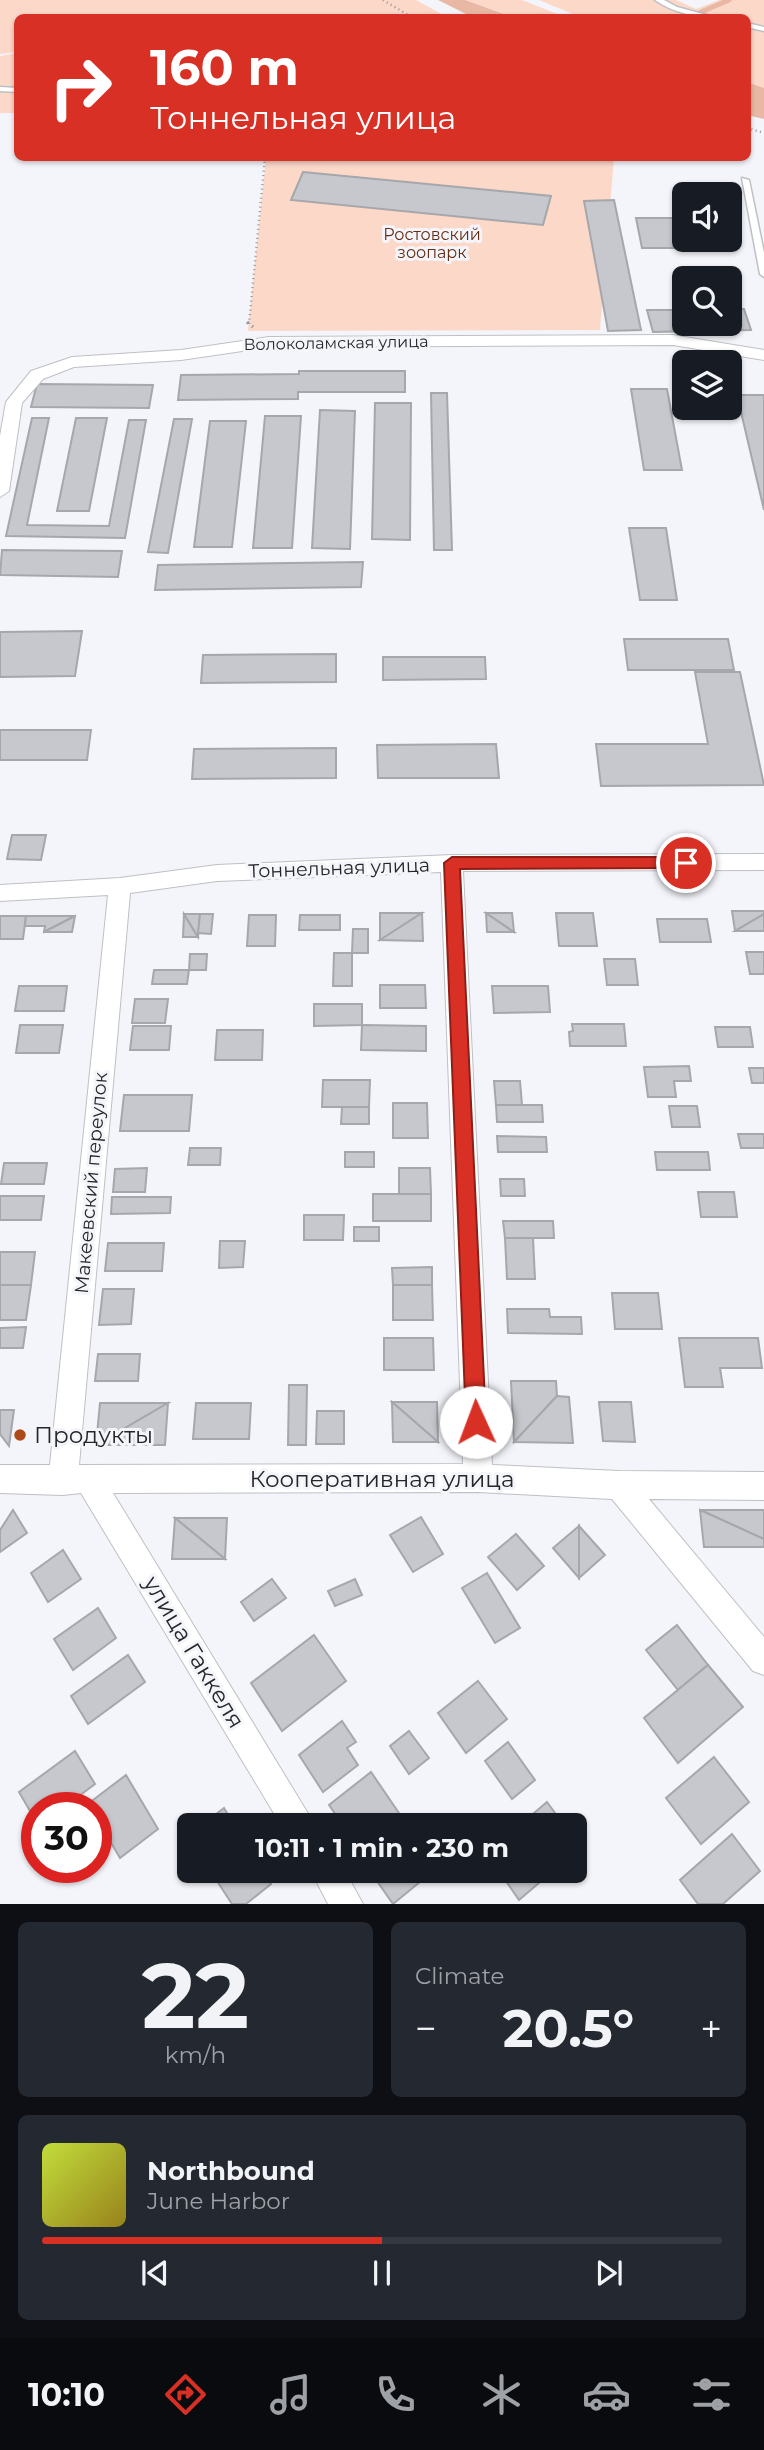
<!DOCTYPE html>
<html lang="en">
<head>
<meta charset="utf-8">
<style>
	:root { --surface:#171b24; --page:#242831; --text:#f1f3f6; --muted:#9ea1a6; --line:#363941; --accent:#d93025 }
	body { margin:0; font-family:Montserrat,sans-serif; background:var(--page); color:var(--text); height:100vh; display:flex; flex-direction:column; font-size:26px; white-space:nowrap }
	* { box-sizing:border-box; margin:0 }
	p { font-size:23px; color:var(--muted) }
	.icon { flex:none; width:38px; height:38px; fill:none; stroke:currentColor; stroke-width:2; stroke-linecap:round; stroke-linejoin:round }
	.map { position:relative; height:1904px; overflow:hidden }
	.sheet { display:flex; flex-direction:column; gap:18px; padding:18px; background:#0d0f14; flex:1 }
	.sheet>* { flex:none }
	.hud { position:absolute; left:14px; top:14px; width:737px; height:147px; border-radius:10px; box-shadow:0 2px 5px #0004; background:#d93025; color:#fff; overflow:hidden }
	.fabs { position:absolute; left:672px; top:182px; display:grid; gap:14px }
	.fabs a { display:grid; place-items:center; width:70px; height:70px; border-radius:10px; background:var(--surface); box-shadow:0 2px 5px #0004; font-size:35px }
	.speed { position:absolute; left:21px; top:1792px; display:flex; gap:14px; font-size:35px; font-weight:700; text-align:center }
	.speed>* { display:grid; place-content:center; width:91px; height:91px; border-radius:50%; background:var(--surface); box-shadow:0 2px 5px #0004; line-height:1 }
	.speed .limit { border:10px solid #d22; background:#fff; color:#111 }
	.pin { position:absolute; display:grid; place-items:center; width:60px; height:60px; color:#fff; margin:-30px; border:4px solid #fff; border-radius:50%; box-shadow:0 2px 7px #0007 }
	.me { position:absolute; width:77px; margin:-38px; rotate:358deg; stroke-linejoin:round; filter:drop-shadow(0 0 5px #0008) }
	.turn { display:flex; align-items:center; gap:24px; height:147px; padding:0 21px; font-size:32px }
	.turn .icon { width:91px; height:91px; stroke-width:2.5 }
	.turn b { display:block; font-size:49px; line-height:60px }
	.big { font-size:52px; font-weight:700; line-height:1.1 }
	.sheet .widget { flex:1; display:flex; flex-direction:column; justify-content:center; gap:10px; min-width:0; padding:0 24px; border-radius:10px; background:var(--page) }
	.sheet .dial { align-items:center; gap:0 }
	.dial b { font-size:91px; line-height:1 }
	.song { display:flex; align-items:center; gap:21px }
	.cover { width:84px; height:84px; border-radius:10px; background:linear-gradient(135deg,hsl(70 70% 55%),hsl(50 70% 35%)) }
	.played { height:7px; border-radius:4px; background:linear-gradient(90deg,var(--accent) 50%,var(--line) 50%) }
	.keys { display:flex; justify-content:space-around; direction:ltr }
	.heat { display:flex; justify-content:space-between; align-items:center; font-size:38px; direction:ltr }
	.sheet .tiles { flex:1; display:grid; gap:18px; grid-template-columns:1fr 1fr }
	.widget:last-child { grid-column:span 2 }
	.trip { position:absolute; left:177px; top:1813px; width:410px; height:70px; border-radius:10px; background:var(--surface); box-shadow:0 2px 5px #0004; font-weight:700; line-height:70px; text-align:center }
	.menu { display:flex; height:112px; justify-content:space-around; align-items:center; background:#090b0e; color:var(--muted) }
	.menu .icon { width:49px; height:49px }
	.menu .on { color:var(--accent) }
	.menu b { font-size:32px; color:var(--text) }
	.map>svg:first-child { display:block }
	.green { fill:#fcd8c9 }
	.water { fill:#e8b8a5 }
	.lines { fill:none; stroke-linecap:round; stroke-linejoin:round }
	.stream { stroke:#e8b8a5; stroke-width:5 }
	.building { fill:#c7c8cd; stroke:#a5a7ab; stroke-width:2 }
	.lane-casing { stroke:#bec0c4; stroke-width:3 }
	.street-casing { stroke:#bec0c4; stroke-width:2 }
	.path-far1 { stroke:#98999d; stroke-width:2.5; stroke-dasharray:1 3.5; stroke-linecap:butt }
	.path { stroke:#98999d; stroke-width:3.5; stroke-dasharray:2 4.5; stroke-linecap:butt }
	.lane { fill:#fff; fill-rule:evenodd }
	.street { fill:#fff; fill-rule:evenodd }
	.route { fill:#d93025; stroke:#8d1f18; stroke-width:2 }
	.poi-dot { fill:#ae4a1a; stroke:#f4f5fa; stroke-width:2.5 }
	.labels { text-anchor:middle; dominant-baseline:central; stroke-width:6; stroke-linejoin:round; paint-order:stroke }
	.far-park-label { font-size:16px; fill:#672d13; stroke:#f4f5fa }
	.far-street-label { font-size:16px; fill:#262628; stroke:#f4f5fa }
	.street-label { font-size:19px; fill:#262628; stroke:#f4f5fa }
	.near-poi-label { font-size:23px; fill:#262628; stroke:#f4f5fa; text-anchor:start }
	.near-street-label { font-size:23px; fill:#262628; stroke:#f4f5fa }
</style>
</head>
<body>
<div class="map">
<svg width="764" height="1904" viewBox="0 0 764 1904">
	<rect width="100%" height="100%" fill="#f4f5fa"/>
	<g class="green">
		<path d="M0 0H416L447 17 18 18 17 52 0 54Z"/>
		<path d="M465 0H522L565 17H512Z"/>
		<path d="M539 0H676L696 9 719 0H764V88L747 82V18L580 17Z"/>
		<path d="M17 53V113H0V56Z"/>
		<path d="M266 158H614L600 330 248 331Z"/>
	</g>
	<g class="water">
		<path d="M438 0H465L512 17H472Z"/>
		<path d="M747 82 764 88V119L747 115Z"/>
	</g>
	<g class="lines">
		<g class="stream">
			<path d="M701 12 729 0"/>
			<path d="M690 18 696 15"/>
		</g>
	</g>
	<g class="building">
		<path d="M303 172 551 196 543 225 291 200Z"/>
		<path d="M614 200 641 330 608 331 584 201Z"/>
		<path d="M636 218H684V240L730 239 732 248H642Z"/>
		<path d="M730 309H744L751 330 653 332 647 310H684V324H730Z"/>
		<path d="M299 371H405V392H298V399L178 400 181 375 299 374Z"/>
		<path d="M37 384 153 385 149 408 31 407Z"/>
		<path d="M631 389H667L682 470H644Z"/>
		<path d="M431 393H447L452 550H434Z"/>
		<path d="M737 395H764V510Z"/>
		<path d="M375 403H411L410 540 372 539Z"/>
		<path d="M320 410 355 411 350 549 312 548Z"/>
		<path d="M265 416H301L292 548H253Z"/>
		<path d="M32 418H49L27 525 109 526 129 420H146L125 538 6 536Z"/>
		<path d="M76 418H107L89 511H57Z"/>
		<path d="M174 419H192L168 553 148 552Z"/>
		<path d="M210 421H246L232 547H194Z"/>
		<path d="M629 528H666L677 600H640Z"/>
		<path d="M2 550 122 551 118 577 0 575Z"/>
		<path d="M363 562 361 587 155 590 158 565Z"/>
		<path d="M82 631 75 676 0 677V632Z"/>
		<path d="M624 639H728L734 670H628Z"/>
		<path d="M336 654V682L201 683 203 655Z"/>
		<path d="M383 657H485L486 679 383 680Z"/>
		<path d="M695 672H740L764 785 601 786 596 744H708Z"/>
		<path d="M0 730H91L87 760H0Z"/>
		<path d="M496 744 499 778H378L377 745Z"/>
		<path d="M336 748V778L192 779 194 749Z"/>
		<path d="M12 835H46L41 860 7 859Z"/>
		<path d="M732 911H764V914L735 931Z"/>
		<path d="M380 913H422L380 940Z"/>
		<path d="M422 913 423 941 380 940Z"/>
		<path d="M486 913 514 932H487Z"/>
		<path d="M486 913H512L514 932Z"/>
		<path d="M556 913H593L597 946H559Z"/>
		<path d="M184 914 198 937H183Z"/>
		<path d="M184 914H200L198 937Z"/>
		<path d="M200 914H213L211 934 198 933Z"/>
		<path d="M764 914V931H735Z"/>
		<path d="M249 915H276L275 946H247Z"/>
		<path d="M300 915H340V930H299Z"/>
		<path d="M0 916H26L23 939H0Z"/>
		<path d="M26 916H75L44 932 45 926H25Z"/>
		<path d="M75 916 72 932H44Z"/>
		<path d="M657 919H707L711 942H660Z"/>
		<path d="M353 929H368V953H352Z"/>
		<path d="M746 952H764V974H750Z"/>
		<path d="M334 953H352V986H333Z"/>
		<path d="M190 954H207L206 970H189Z"/>
		<path d="M604 959H635L638 985H607Z"/>
		<path d="M154 970H189L187 984H152Z"/>
		<path d="M380 985H425L426 1008H380Z"/>
		<path d="M19 986H67L64 1011H15Z"/>
		<path d="M492 986H548L550 1012 494 1013Z"/>
		<path d="M135 999H168L165 1023H132Z"/>
		<path d="M314 1004H362V1025L314 1026Z"/>
		<path d="M572 1024H624L626 1046H570L569 1032 573 1031Z"/>
		<path d="M20 1025H63L59 1053H16Z"/>
		<path d="M362 1025 426 1026V1051L361 1050Z"/>
		<path d="M133 1026H171L169 1050H130Z"/>
		<path d="M715 1027H750L753 1047H718Z"/>
		<path d="M217 1030H263L262 1060H215Z"/>
		<path d="M689 1066 691 1081H674L676 1097H648L644 1067Z"/>
		<path d="M749 1068H764V1083H752Z"/>
		<path d="M323 1080H370L369 1107H322Z"/>
		<path d="M494 1081H520L522 1105H496Z"/>
		<path d="M124 1095H192L189 1131H120Z"/>
		<path d="M393 1103H427L428 1138H393Z"/>
		<path d="M496 1105H542L543 1122H497Z"/>
		<path d="M669 1106H697L700 1127H672Z"/>
		<path d="M342 1107H369V1124H341Z"/>
		<path d="M738 1134H764V1148H741Z"/>
		<path d="M497 1136 546 1137 547 1152H498Z"/>
		<path d="M190 1148H221L220 1165H188Z"/>
		<rect x="345" y="1152" width="29" height="15"/>
		<path d="M655 1152H708L710 1170H657Z"/>
		<path d="M4 1163H47L44 1184H1Z"/>
		<path d="M147 1168 145 1192H113L115 1169Z"/>
		<path d="M399 1168H430L431 1194H399Z"/>
		<path d="M500 1179H524L525 1196H501Z"/>
		<path d="M698 1192H734L737 1217H701Z"/>
		<rect x="373" y="1194" width="58" height="27"/>
		<path d="M0 1196H44L41 1220H0Z"/>
		<path d="M112 1197H171L170 1213 111 1214Z"/>
		<path d="M304 1215H344L343 1240H304Z"/>
		<path d="M503 1221H553L554 1238H505Z"/>
		<rect x="354" y="1227" width="25" height="14"/>
		<path d="M505 1238H533L535 1279H507Z"/>
		<path d="M220 1241H245L243 1267 219 1268Z"/>
		<path d="M108 1243H164L162 1271H105Z"/>
		<path d="M0 1252H35L31 1285H0Z"/>
		<path d="M432 1267V1285H393L392 1268Z"/>
		<path d="M0 1285H31L26 1320H0Z"/>
		<path d="M393 1285H432L433 1320H393Z"/>
		<path d="M103 1289H134L131 1324 99 1325Z"/>
		<path d="M612 1293H658L662 1329H615Z"/>
		<path d="M507 1309H549L550 1317H581L582 1334 508 1333Z"/>
		<path d="M26 1327 23 1348H0V1328Z"/>
		<path d="M384 1338H433L434 1370H384Z"/>
		<path d="M679 1338H758L762 1368H720L723 1387H685Z"/>
		<path d="M98 1354H140L138 1381H95Z"/>
		<path d="M511 1381H556L557 1396 514 1442Z"/>
		<path d="M289 1385H307L306 1445H288Z"/>
		<path d="M557 1396 569 1397 573 1443 514 1442Z"/>
		<path d="M392 1402H437L438 1442Z"/>
		<path d="M392 1402 438 1442H393Z"/>
		<path d="M599 1402H631L635 1442 603 1441Z"/>
		<path d="M100 1403H168L96 1445Z"/>
		<path d="M168 1403 165 1445H96Z"/>
		<path d="M196 1403H251L249 1439H193Z"/>
		<path d="M0 1410H14L9 1446 0 1434Z"/>
		<path d="M317 1411H344V1444H316Z"/>
		<path d="M13 1510 27 1533 0 1552V1530Z"/>
		<path d="M700 1510H764V1539Z"/>
		<path d="M700 1510 764 1539V1547H704Z"/>
		<path d="M421 1517 443 1554 413 1572 390 1535Z"/>
		<path d="M175 1518H227L225 1559Z"/>
		<path d="M175 1518 225 1559H172Z"/>
		<path d="M579 1526 605 1555 579 1578Z"/>
		<path d="M579 1526V1578L553 1548Z"/>
		<path d="M516 1534 544 1566 517 1590 488 1557Z"/>
		<path d="M63 1550 81 1579 48 1602 31 1573Z"/>
		<path d="M487 1573 520 1628 495 1643 462 1588Z"/>
		<path d="M272 1579 286 1598 254 1621 241 1602Z"/>
		<path d="M355 1579 362 1595 335 1606 328 1591Z"/>
		<path d="M98 1608 116 1638 73 1670 54 1639Z"/>
		<path d="M677 1625 708 1665 678 1690 646 1650Z"/>
		<path d="M314 1635 346 1681 282 1731 251 1683Z"/>
		<path d="M128 1655 145 1682 88 1724 71 1696Z"/>
		<path d="M708 1665 743 1707 678 1763 644 1718Z"/>
		<path d="M478 1681 507 1719 466 1753 438 1713Z"/>
		<path d="M342 1721 356 1742 347 1748 358 1765 323 1792 299 1755Z"/>
		<path d="M409 1731 429 1758 409 1774 390 1746Z"/>
		<path d="M508 1742 535 1780 512 1799 485 1761Z"/>
		<path d="M75 1751 95 1784 63 1808H37V1823L19 1792Z"/>
		<path d="M714 1757 749 1802 701 1844 666 1798Z"/>
		<path d="M371 1772 401 1816 389 1825H343L329 1805Z"/>
		<path d="M126 1775 158 1829 120 1858 96 1817V1808H91L89 1803Z"/>
		<path d="M547 1802 564 1825H520Z"/>
		<path d="M224 1808 234 1825H202Z"/>
		<path d="M732 1834 760 1871 723 1904H698L680 1880Z"/>
		<path d="M230 1871H262L271 1884 246 1904H232L217 1881Z"/>
		<path d="M370 1871H423L426 1877 393 1904Z"/>
		<path d="M499 1871H553L519 1900Z"/>
	</g>
	<g class="lines">
		<g class="lane-casing">
			<g id="lane">
				<path d="M655 0H664L677 7 718 18C697 18 672 12 655 0Z"/>
				<path d="M747 23 764 27V31L747 27Z"/>
				<path d="M0 87 18 88V92L0 91Z"/>
				<path d="M742 178 749 180 764 253V277L760 274Z"/>
			</g>
		</g>
		<g class="street-casing">
			<g id="street">
				<path d="M673 335 764 350V360L673 345 269 347 181 360 74 367 43 379 22 403 9 491 0 497V436L6 402 31 371 72 357 181 350 269 337Z"/>
				<path d="M764 854V870L463 871 492 1465 619 1471 764 1472V1500L649 1499 764 1637V1675L753 1671 612 1499 478 1492 113 1493 315 1825H281L81 1493 63 1495 0 1493V1465H50L108 895 0 901V885L120 878 217 865 452 855ZM441 872 463 1464 79 1465 130 893 217 881Z"/>
				<path d="M311 1871H345L363 1904H328Z"/>
			</g>
		</g>
		<g class="path-far1">
			<path d="M383 0 413 18"/>
			<path d="M747 128 764 133"/>
			<path d="M249 324 265 158"/>
		</g>
		<path class="path" d="M247 322 253 327"/>
		<use href="#lane" class="lane"/>
		<use href="#street" class="street"/>
	</g>
	<path class="route" d="M452 857H686L694 863 686 868 460 869 486 1422 483 1428 476 1431 469 1428 466 1422 444 863Z"/>
	<circle class="poi-dot" cx="20" cy="1435" r="7"/>
	<g class="labels">
		<g class="far-park-label">
			<text x="432" y="234">Ростовский<tspan x="432" dy="18">зоопарк</tspan></text>
		</g>
		<g class="far-street-label">
			<text transform="translate(336 343) rotate(-1)">Волоколамская улица</text>
		</g>
		<g class="street-label">
			<text transform="translate(339 868) rotate(-2)">Тоннельная улица</text>
			<text transform="translate(91 1183) rotate(-85)">Макеевский переулок</text>
		</g>
		<g class="near-poi-label">
			<text x="34" y="1435">Продукты</text>
		</g>
		<g class="near-street-label">
			<text x="382" y="1479">Кооперативная улица</text>
			<text transform="translate(194 1652) rotate(59)">улица Гаккеля</text>
		</g>
	</g>
</svg>
<div class="fabs">
<a><svg class="icon" aria-label="sound" viewBox="0 0 24 24"><path d="M4 9h4l5-4v14l-5-4H4zM17 9q2 3 0 6"/></svg></a>
<a><svg class="icon" aria-label="search" viewBox="0 0 24 24"><circle cx="10" cy="10" r="6"/><path d="M15 15l6 6"/></svg></a>
<a><svg class="icon" aria-label="layers" viewBox="0 0 24 24"><path d="M12 4l9 5-9 5-9-5zM3 14l9 5 9-5"/></svg></a>
</div>
<div class="speed"><div class="limit">30</div></div>
<div class="pin" style="left:686px;top:863px;background:#d93025"><svg class="icon" aria-label="arrive" viewBox="0 0 24 24"><path d="M6 21V4h12l-3 4 3 4H6"/></svg></div>
<svg class="me" style="left:476px;top:1422px" viewBox="-20 -20 40 40"><circle r="19" fill="#fff"/><path d="M0-13L10 11 0 6-10 11z" fill="#d93025"/></svg>
<div class="trip">10:11 · 1 min · 230 m</div>
<div class="hud">
<div class="turn"><svg class="icon" aria-label="right" viewBox="0 0 24 24"><path d="M7 20v-9h11M14 6l5 5-5 5"/></svg><div><b>160 m</b>Тоннельная улица</div></div>
</div>
</div>
<section class="sheet">
<div class="tiles">
<div class="widget dial"><b>22</b><p>km/h</p></div>
<div class="widget"><p>Climate</p>
<div class="heat"><a>−</a><b class="big">20.5°</b><a>+</a></div>
</div>
<div class="widget">
<div class="song"><i class="cover"></i><div><b>Northbound</b><p>June Harbor</p></div></div>
<div class="played"></div>
<div class="keys"><svg class="icon" aria-label="previous" viewBox="0 0 24 24"><path d="M18 5L8 12l10 7zM5 5v14"/></svg><svg class="icon" aria-label="pause" viewBox="0 0 24 24"><path d="M8 5v14M16 5v14"/></svg><svg class="icon" aria-label="next" viewBox="0 0 24 24"><path d="M6 5l10 7-10 7zM19 5v14"/></svg></div>
</div>
</div>
</section>
<nav class="menu">
<b>10:10</b>
<svg class="icon on" aria-label="directions" viewBox="0 0 24 24"><path d="M12 3l9 9-9 9-9-9zM9 14v-3h6M13 9l2 2-2 2"/></svg>
<svg class="icon" aria-label="music" viewBox="0 0 24 24"><path d="M9 18V5l10-2v13"/><circle cx="6" cy="18" r="3"/><circle cx="16" cy="16" r="3"/></svg>
<svg class="icon" aria-label="phone" viewBox="0 0 24 24"><path d="M5 4h4l2 5-3 2q2 4 5 5l2-3 5 2v4C11 20 4 13 5 4z"/></svg>
<svg class="icon" aria-label="climate" viewBox="0 0 24 24"><path d="M12 3v18M4 7l16 10M4 17L20 7"/></svg>
<svg class="icon" aria-label="car" viewBox="0 0 24 24"><path d="M5 17H2v-5l4-1 3-4h7l3 4 3 1v5h-3M9 17h6M6 11h13"/><circle cx="7" cy="17" r="2"/><circle cx="17" cy="17" r="2"/></svg>
<svg class="icon" aria-label="filters" viewBox="0 0 24 24"><path d="M4 7h16M4 17h16"/><circle cx="9" cy="7" r="2"/><circle cx="15" cy="17" r="2"/></svg>
</nav>
</body>
</html>
